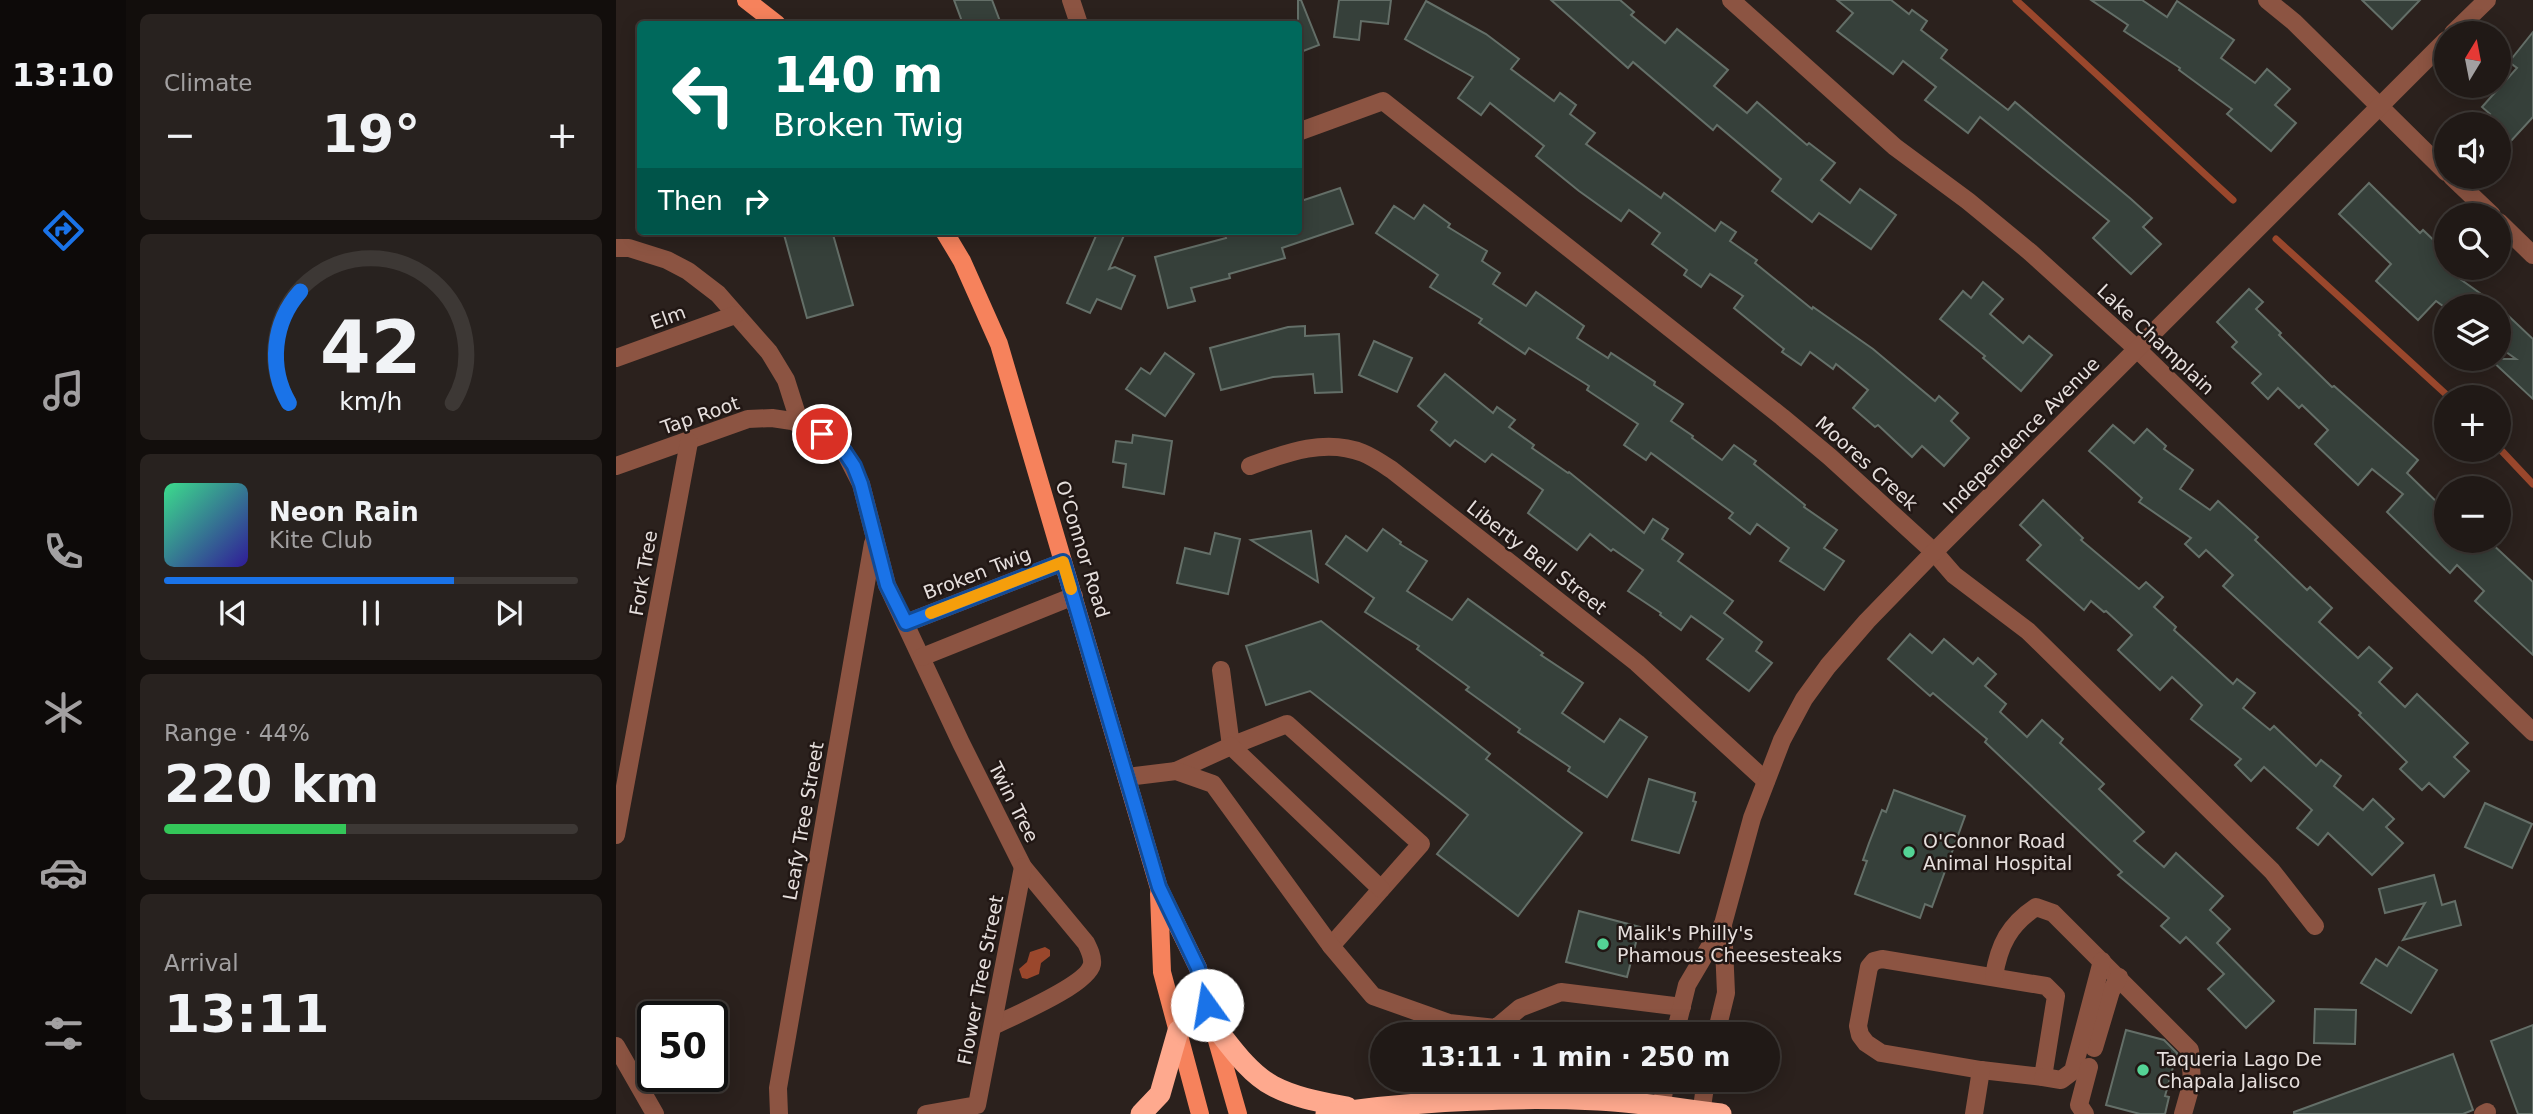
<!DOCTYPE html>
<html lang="en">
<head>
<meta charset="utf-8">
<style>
	:root { --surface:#201916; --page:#28221f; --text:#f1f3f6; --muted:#a2a0a1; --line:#3d3835; --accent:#1a73e8 }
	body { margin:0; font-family:"DejaVu Sans",sans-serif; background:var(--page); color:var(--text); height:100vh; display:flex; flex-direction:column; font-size:26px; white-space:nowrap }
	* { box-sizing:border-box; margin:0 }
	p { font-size:23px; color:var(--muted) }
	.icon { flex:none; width:38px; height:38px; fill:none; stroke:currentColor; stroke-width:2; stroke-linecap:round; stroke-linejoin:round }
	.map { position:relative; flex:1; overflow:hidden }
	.drawer { display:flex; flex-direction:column; gap:14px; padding:14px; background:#120e0c; width:490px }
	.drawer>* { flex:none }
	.banner { position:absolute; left:21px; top:21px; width:665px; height:214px; border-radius:7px; box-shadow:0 4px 18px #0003,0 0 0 2px var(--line); background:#00695c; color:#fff; overflow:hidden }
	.needle { width:46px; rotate:10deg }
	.buttons { position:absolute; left:1818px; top:21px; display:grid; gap:14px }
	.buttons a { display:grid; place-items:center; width:77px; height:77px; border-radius:50%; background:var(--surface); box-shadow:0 4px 18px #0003,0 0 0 2px var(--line); font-size:35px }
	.speed { position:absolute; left:21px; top:1001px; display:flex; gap:14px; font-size:35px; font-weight:700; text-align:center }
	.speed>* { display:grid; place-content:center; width:91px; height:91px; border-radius:50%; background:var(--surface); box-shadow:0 4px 18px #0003,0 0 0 2px var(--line); line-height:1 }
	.speed .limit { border:4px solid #111; border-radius:10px; background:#fff; color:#111 }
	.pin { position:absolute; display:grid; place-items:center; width:60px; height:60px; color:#fff; margin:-30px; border:4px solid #fff; border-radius:50%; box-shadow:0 2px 7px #0007 }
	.me { position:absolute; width:77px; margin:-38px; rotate:347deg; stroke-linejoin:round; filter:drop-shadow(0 0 5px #0008) }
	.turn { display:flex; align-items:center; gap:24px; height:147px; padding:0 21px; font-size:32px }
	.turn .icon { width:91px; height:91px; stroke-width:2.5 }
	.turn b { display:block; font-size:49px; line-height:60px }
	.then { display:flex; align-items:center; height:66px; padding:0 21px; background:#0003; gap:14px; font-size:26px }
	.big { font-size:52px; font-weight:700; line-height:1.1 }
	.drawer .tile { flex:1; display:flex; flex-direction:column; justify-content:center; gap:10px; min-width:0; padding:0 24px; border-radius:10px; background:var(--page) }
	.drawer .dial { align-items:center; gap:0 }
	.dial svg { height:182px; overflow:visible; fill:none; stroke:var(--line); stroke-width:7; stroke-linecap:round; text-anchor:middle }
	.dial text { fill:var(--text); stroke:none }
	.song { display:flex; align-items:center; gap:21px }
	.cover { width:84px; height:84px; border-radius:10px; background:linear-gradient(135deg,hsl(150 70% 55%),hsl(250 70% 35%)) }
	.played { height:7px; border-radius:4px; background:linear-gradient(90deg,var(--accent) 70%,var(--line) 70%) }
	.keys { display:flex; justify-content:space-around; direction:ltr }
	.heat { display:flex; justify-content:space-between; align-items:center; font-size:38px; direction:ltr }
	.charge { height:10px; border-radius:5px; background:linear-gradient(90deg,#34c759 44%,var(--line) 0) }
	.trip { position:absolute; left:754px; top:1022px; width:410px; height:70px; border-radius:35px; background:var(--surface); box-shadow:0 4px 18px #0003,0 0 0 2px var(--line); font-weight:700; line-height:70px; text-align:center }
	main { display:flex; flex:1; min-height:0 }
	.tabs { display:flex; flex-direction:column; width:126px; justify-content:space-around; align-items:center; background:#0d0a09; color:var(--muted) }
	.tabs .icon { width:49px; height:49px }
	.tabs .on { color:var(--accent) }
	.tabs b { font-size:32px; color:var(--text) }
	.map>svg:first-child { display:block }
	.water { fill:#9a472c }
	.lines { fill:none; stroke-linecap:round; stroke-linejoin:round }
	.stream { stroke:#9a472c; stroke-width:7 }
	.building { fill:#36403a; stroke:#646f68; stroke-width:2 }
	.minor { stroke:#8c5442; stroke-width:18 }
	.major { stroke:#f6825c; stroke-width:18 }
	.highway { stroke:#fea98e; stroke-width:21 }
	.route-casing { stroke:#114b97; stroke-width:18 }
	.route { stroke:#1a73e8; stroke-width:12 }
	.slow { stroke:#f59e0b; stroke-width:12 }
	.poi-dot { fill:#54d395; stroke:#211714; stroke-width:2.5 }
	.labels { text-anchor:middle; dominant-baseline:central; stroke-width:5; stroke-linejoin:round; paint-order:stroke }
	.street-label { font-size:19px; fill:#e6dfdd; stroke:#211714 }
	.poi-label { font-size:19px; fill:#e6dfdd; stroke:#211714; text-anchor:start }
</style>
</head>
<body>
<main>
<nav class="tabs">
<b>13:10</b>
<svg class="icon on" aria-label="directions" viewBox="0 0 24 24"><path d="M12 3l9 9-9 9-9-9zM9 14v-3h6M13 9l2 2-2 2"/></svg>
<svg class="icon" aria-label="music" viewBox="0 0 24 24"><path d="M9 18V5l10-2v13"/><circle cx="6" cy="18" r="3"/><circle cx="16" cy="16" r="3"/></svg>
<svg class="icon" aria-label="phone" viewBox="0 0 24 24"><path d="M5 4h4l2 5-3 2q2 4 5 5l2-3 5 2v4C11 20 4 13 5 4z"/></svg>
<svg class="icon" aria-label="climate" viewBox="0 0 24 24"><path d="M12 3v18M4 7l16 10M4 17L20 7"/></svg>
<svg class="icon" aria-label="car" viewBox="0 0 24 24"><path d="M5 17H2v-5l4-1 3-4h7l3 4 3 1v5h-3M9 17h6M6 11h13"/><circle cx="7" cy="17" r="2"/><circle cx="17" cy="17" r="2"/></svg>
<svg class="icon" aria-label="filters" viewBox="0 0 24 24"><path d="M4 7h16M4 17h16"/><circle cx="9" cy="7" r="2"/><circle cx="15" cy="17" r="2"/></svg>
</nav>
<section class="drawer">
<div class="tile"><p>Climate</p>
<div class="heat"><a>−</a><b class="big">19°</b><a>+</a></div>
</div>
<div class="tile dial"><svg viewBox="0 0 100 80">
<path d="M14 69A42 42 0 1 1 86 69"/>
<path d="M14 69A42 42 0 0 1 19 20" stroke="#1a73e8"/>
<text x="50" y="56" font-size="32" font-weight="700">42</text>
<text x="50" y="72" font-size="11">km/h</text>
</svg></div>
<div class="tile">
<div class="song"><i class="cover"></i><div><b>Neon Rain</b><p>Kite Club</p></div></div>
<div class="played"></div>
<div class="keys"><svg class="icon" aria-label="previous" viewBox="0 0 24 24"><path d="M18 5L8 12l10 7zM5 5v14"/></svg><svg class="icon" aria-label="pause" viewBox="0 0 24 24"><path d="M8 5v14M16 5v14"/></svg><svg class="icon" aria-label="next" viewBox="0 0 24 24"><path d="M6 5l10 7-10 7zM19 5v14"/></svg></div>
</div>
<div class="tile"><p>Range · 44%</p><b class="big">220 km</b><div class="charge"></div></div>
<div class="tile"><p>Arrival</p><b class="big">13:11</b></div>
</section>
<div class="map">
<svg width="1917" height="1114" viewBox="0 0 1917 1114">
	<rect width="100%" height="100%" fill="#2b211d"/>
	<path class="water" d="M429 947 434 950V956L425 963 423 974 411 979 406 978 403 969 411 962 414 952Z"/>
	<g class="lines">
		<g class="stream">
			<path d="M1400 0 1617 200"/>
			<path d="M1660 239 1833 397"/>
			<path d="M1883 448 1917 484"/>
		</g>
	</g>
	<g class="building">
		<path d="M338 0H376L385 24H347Z"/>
		<path d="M682 0H685L703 45 682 53Z"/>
		<path d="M723 0H775L772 24 745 21 743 40 718 37Z"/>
		<path d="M935 0H1004L1018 12 1015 15 1049 43 1061 29 1112 70 1098 86 1131 113 1141 102 1191 145 1193 143 1219 163 1205 180 1234 203 1244 189 1280 215 1255 249 1203 213 1196 222 1156 191 1165 179 1101 125 1097 130 1017 62 1012 68Z"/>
		<path d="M1221 0H1275L1293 14 1296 10 1311 21 1305 30 1331 50 1325 58 1392 110 1399 102 1515 199 1536 218 1527 227 1545 244 1515 274 1477 238 1493 221 1364 117 1352 133 1309 100 1320 87 1287 61 1277 74 1221 31 1237 13Z"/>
		<path d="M1475 0H1526L1551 17 1561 1 1618 40 1605 58 1639 83 1651 69 1674 89 1659 105 1680 123 1655 151 1611 114 1616 109 1563 70 1564 68 1508 31 1512 25Z"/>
		<path d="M1746 0H1804L1776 29Z"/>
		<path d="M810 1 870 34 903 59 895 69 938 101 944 93 960 105 954 114 979 133 970 144 1045 198 1048 193 1099 231 1105 222 1120 232 1114 241 1141 260 1139 263 1196 309 1197 307 1257 349 1319 401 1323 396 1342 413 1335 421 1353 438 1328 466 1306 446 1296 457 1262 425 1259 427 1237 408 1252 390 1220 364 1217 369 1194 352 1185 365 1166 352 1168 349 1118 308 1127 296 1094 274 1085 287 1068 275 1071 270 1036 244 1044 233 1013 210 1005 221 963 191 920 156 928 146 874 103 865 115 842 98 857 77 789 39Z"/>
		<path d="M1917 32V117L1883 154V124H1864L1874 114 1866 107 1901 68 1893 62Z"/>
		<path d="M1753 183 1804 233 1807 230 1830 252V269L1882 306H1827L1820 301 1802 320 1760 281 1775 264 1723 214Z"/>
		<path d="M724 188 737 224 666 248 669 258 613 274 614 278 575 288 579 301 552 308 539 257 610 238 608 231H682V202Z"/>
		<path d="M808 205 834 224 832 227 871 251 866 261 884 273 877 284 910 306 920 292 968 326 961 338 992 358 995 353 1039 382 1038 385 1067 404 1055 421 1077 436 1076 438 1106 460 1118 445 1140 461 1138 464 1189 505 1188 507 1221 530 1208 548 1228 561 1208 590 1164 561 1173 548 1141 524 1134 534 1113 518 1117 513 1035 453 1030 460 1008 445 1022 424 971 390 973 386 913 348 909 354 863 323 866 319 814 287 822 275 760 233 778 206 798 219Z"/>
		<path d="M167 231H216L237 305 191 318Z"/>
		<path d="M482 231H510L493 269 499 267 519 276 505 309 481 299 474 313 451 303Z"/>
		<path d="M1367 282 1387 299 1374 314 1407 343 1413 336 1436 355 1405 391 1367 358 1369 356 1324 319 1347 291 1355 298Z"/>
		<path d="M1633 289 1647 302 1640 309 1665 333 1663 335 1716 387 1718 386 1802 460 1791 473 1830 511V541H1873L1917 582V655L1859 601 1868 591 1841 565 1834 573 1771 512 1787 494 1756 469 1742 485 1699 444 1712 430 1686 405 1683 408 1662 388 1652 399 1636 383 1645 374 1616 347 1621 342 1601 322Z"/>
		<path d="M1883 307 1917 339V399L1874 359H1900L1883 347Z"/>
		<path d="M689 326V336L723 334 726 392 699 393 697 374 657 377 605 390 594 348 672 327Z"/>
		<path d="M758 341 796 358 781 392 743 375Z"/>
		<path d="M549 353 578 374 549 416 510 389 525 368 534 374Z"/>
		<path d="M829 374 877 413 881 407 899 420 893 427 918 445 916 448 952 473 953 472 1028 533 1037 519 1052 529 1046 539 1067 554 1062 561 1117 601 1108 613 1146 642 1140 651 1156 663 1133 691 1091 659 1107 639 1075 616 1065 630 1044 615 1045 613 1012 591 1027 570 997 549 995 551 974 534 961 550 912 513 927 490 876 454 869 462 839 440 834 446 815 430 821 422 802 406Z"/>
		<path d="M1497 425 1518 443 1531 429 1550 446 1548 449 1577 470 1564 489 1594 510 1602 501 1642 537 1639 540 1691 590 1694 587 1716 608 1703 622 1742 658 1753 647 1776 668 1763 682 1789 707 1801 694 1852 743 1838 757 1853 771 1828 797 1813 783 1806 790 1784 769 1791 762 1743 715 1745 713 1607 586 1617 575 1590 550 1583 557 1569 544 1575 538 1523 502 1526 498 1473 451Z"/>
		<path d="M517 435 556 441 548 494 507 487 510 464 497 462 500 441 516 443Z"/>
		<path d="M1427 500 1467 538 1465 540 1523 589 1530 582 1547 597 1538 607 1560 627 1558 630 1617 684 1621 679 1639 693 1627 708 1654 730 1658 726 1700 766 1705 760 1725 776 1718 786 1747 810 1757 799 1778 819 1770 827 1787 843 1756 875 1712 833 1702 845 1681 828 1696 810 1648 767 1635 781 1619 765 1625 759 1575 719 1586 705 1556 677 1544 690 1502 650 1516 635 1490 611 1488 612 1475 601 1468 610 1411 560 1425 545 1404 525Z"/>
		<path d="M767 529 785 542 784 544 811 561 791 591 836 620 852 599 927 653 925 655 967 683 946 713 988 742 1004 719 1031 737 991 797 952 771 954 767 902 732 904 729 850 690 853 687 801 649 803 646 749 612 758 598 710 564 730 536 751 551Z"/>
		<path d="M695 531 702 582 635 540Z"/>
		<path d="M599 533 624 539 612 594 561 583 569 548 594 554Z"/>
		<path d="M705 621 874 754 870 759 966 833 902 916 821 854 852 815 694 691 650 705 630 646Z"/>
		<path d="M1294 634 1316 653 1328 639 1357 664 1362 658 1380 674 1369 686 1390 704 1384 712 1411 737 1426 720 1447 739 1444 743 1488 784 1483 789 1528 832 1518 841 1548 867 1560 853 1607 896 1594 910 1614 929 1601 943 1658 1001 1630 1028 1592 989 1608 974 1570 937 1564 943 1545 926 1553 918 1502 875 1506 872 1369 742 1371 739 1317 693 1314 696 1272 659Z"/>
		<path d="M1033 779 1079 793 1077 801 1080 802 1063 853 1016 840Z"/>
		<path d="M1278 790 1349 816 1316 907 1309 904 1304 918 1239 894 1251 861 1247 860 1253 843 1266 810 1270 812Z"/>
		<path d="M1869 803 1916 824 1896 868 1849 847Z"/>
		<path d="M1818 875 1826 905 1839 901 1845 925 1787 940 1809 903 1769 913 1763 889Z"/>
		<path d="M963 911 1024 927 1011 977 950 962Z"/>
		<path d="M1783 947 1821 970 1795 1013 1745 983 1760 959 1771 966Z"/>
		<path d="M1699 1009 1740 1010 1739 1044 1698 1043Z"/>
		<path d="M1917 1025V1114H1902L1875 1041Z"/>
		<path d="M1510 1030 1548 1040 1561 1053 1549 1096 1553 1097 1549 1114H1524L1490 1105Z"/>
		<path d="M1837 1054 1857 1110 1847 1114H1678V1112Z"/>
	</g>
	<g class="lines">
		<g class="minor">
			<path d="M455 0 463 24"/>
			<path d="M1115 0 1279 147 1352 201 1414 252 1521 349 1917 732"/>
			<path d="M1651 0 1678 22 1830 172"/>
			<path d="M1837 33 1871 0"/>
			<path d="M682 132 767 101 1166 417 1214 457 1318 552 1338 575 1412 631 1656 871 1699 926"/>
			<path d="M1836 177 1876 215"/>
			<path d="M1883 222 1917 255"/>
			<path d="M0 248H13L51 260 72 271 102 294 153 352 170 380 184 424"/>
			<path d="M0 358 119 315"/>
			<path d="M0 466 132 419 156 418 176 421 206 434 228 451 245 484 271 585 345 743 407 867 470 943C473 949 477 957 476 964 472 985 397 1016 377 1026"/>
			<path d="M634 466C670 453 709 438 747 453 757 457 767 464 776 470L1021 663 1150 781"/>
			<path d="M290 623 447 562"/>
			<path d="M306 657 458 596"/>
			<path d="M605 670 615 746 671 724 805 844 715 946"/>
			<path d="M560 771 615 746 765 889"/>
			<path d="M511 777 560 771 597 784 715 946 757 996 833 1023 880 1028 904 1008 945 992 1066 1007"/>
			<path d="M0 835 73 442"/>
			<path d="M1266 959 1430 986 1440 996 1427 1077 1365 1070 1265 1053 1250 1043 1244 1035 1242 1026 1253 967 1258 961Z"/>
			<path d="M1378 976C1383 945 1393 925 1420 907L1437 913 1574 1050 1576 1082 1567 1114"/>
			<path d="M1059 1034 1071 985 1107 924 1136 818 1166 740 1188 699 1212 666 1251 621 1318 552 1830 40"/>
			<path d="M1100 1034 1110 993 1107 924"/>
			<path d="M0 1046 39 1114"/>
			<path d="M1478 1048 1495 991 1503 977"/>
			<path d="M1427 1077 1445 1080 1457 1071 1486 961"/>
			<path d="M869 1100V1080"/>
			<path d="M163 1114 162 1088 257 543"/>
			<path d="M310 1114 361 1105 407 867"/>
			<path d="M1044 1114 1050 1080"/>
			<path d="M1085 1114 1090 1080"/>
			<path d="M1358 1114 1365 1070"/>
			<path d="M1469 1114 1463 1105 1473 1067"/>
			<path d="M1867 1114 1871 1112"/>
		</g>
		<g class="major">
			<path d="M130 0 161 24"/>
			<path d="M328 231 346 261 383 344 543 888 582 968 596 1023 622 1114"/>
			<path d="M543 894 546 972 584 1114"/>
		</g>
		<g class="highway">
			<path d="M596 1023C613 1044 632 1073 657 1086 680 1098 705 1102 731 1107"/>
			<path d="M525 1114 544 1094 562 1031"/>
			<path d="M710 1114C799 1101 892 1096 982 1100 1023 1102 1064 1109 1105 1114"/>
		</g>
	</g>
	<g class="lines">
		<g class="route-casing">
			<path id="route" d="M206 434 228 451 238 466 245 484 271 585 290 623 447 562 543 887 582 968 591 1005"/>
		</g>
		<use href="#route" class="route"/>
		<path class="slow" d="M315 613 447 562 455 589"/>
	</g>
	<g class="poi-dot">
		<circle cx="1293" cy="852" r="7"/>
		<circle cx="987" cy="944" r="7"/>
		<circle cx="1527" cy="1070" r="7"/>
	</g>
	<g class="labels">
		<g class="street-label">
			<text transform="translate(52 317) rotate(-20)">Elm</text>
			<text transform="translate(1540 339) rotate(43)">Lake Champlain</text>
			<text transform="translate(84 415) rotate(-19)">Tap Root</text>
			<text transform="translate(1405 435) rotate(-45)">Independence Avenue</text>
			<text transform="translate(1251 463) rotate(42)">Moores Creek</text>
			<text transform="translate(467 549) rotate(73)">O'Connor Road</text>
			<text transform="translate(921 557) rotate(38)">Liberty Bell Street</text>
			<text transform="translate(27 573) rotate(-80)">Fork Tree</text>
			<text transform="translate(361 573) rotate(-21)">Broken Twig</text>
			<text transform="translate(398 802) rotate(63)">Twin Tree</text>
			<text transform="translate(187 821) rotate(-80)">Leafy Tree Street</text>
			<text transform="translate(364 980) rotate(-79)">Flower Tree Street</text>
		</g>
		<g class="poi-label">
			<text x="1307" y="841">O'Connor Road<tspan x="1307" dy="22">Animal Hospital</tspan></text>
			<text x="1001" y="933">Malik's Philly's<tspan x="1001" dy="22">Phamous Cheesesteaks</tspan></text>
			<text x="1541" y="1059">Taqueria Lago De<tspan x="1541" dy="22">Chapala Jalisco</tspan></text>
		</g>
	</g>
</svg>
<div class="buttons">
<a><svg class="needle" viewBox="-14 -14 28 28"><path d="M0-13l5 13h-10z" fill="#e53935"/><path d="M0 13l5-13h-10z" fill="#a2a0a1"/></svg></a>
<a><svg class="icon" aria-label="sound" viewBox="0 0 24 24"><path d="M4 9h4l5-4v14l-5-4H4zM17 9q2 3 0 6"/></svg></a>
<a><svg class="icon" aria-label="search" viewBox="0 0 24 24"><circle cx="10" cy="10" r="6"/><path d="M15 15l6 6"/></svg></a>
<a><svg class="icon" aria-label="layers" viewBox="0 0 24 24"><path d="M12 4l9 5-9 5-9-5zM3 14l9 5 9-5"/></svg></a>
<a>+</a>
<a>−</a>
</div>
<div class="speed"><div class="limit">50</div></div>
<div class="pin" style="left:206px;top:434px;background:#d93025"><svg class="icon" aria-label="arrive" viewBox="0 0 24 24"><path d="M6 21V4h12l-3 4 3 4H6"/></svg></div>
<svg class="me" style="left:591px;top:1005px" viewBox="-20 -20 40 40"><circle r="19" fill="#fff"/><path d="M0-13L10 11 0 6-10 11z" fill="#1a73e8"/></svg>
<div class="trip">13:11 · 1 min · 250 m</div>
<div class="banner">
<div class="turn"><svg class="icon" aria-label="left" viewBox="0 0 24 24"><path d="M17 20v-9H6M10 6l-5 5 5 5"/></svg><div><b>140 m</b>Broken Twig</div></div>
<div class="then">Then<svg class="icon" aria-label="right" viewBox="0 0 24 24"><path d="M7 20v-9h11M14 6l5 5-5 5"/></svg></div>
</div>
</div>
</main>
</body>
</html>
